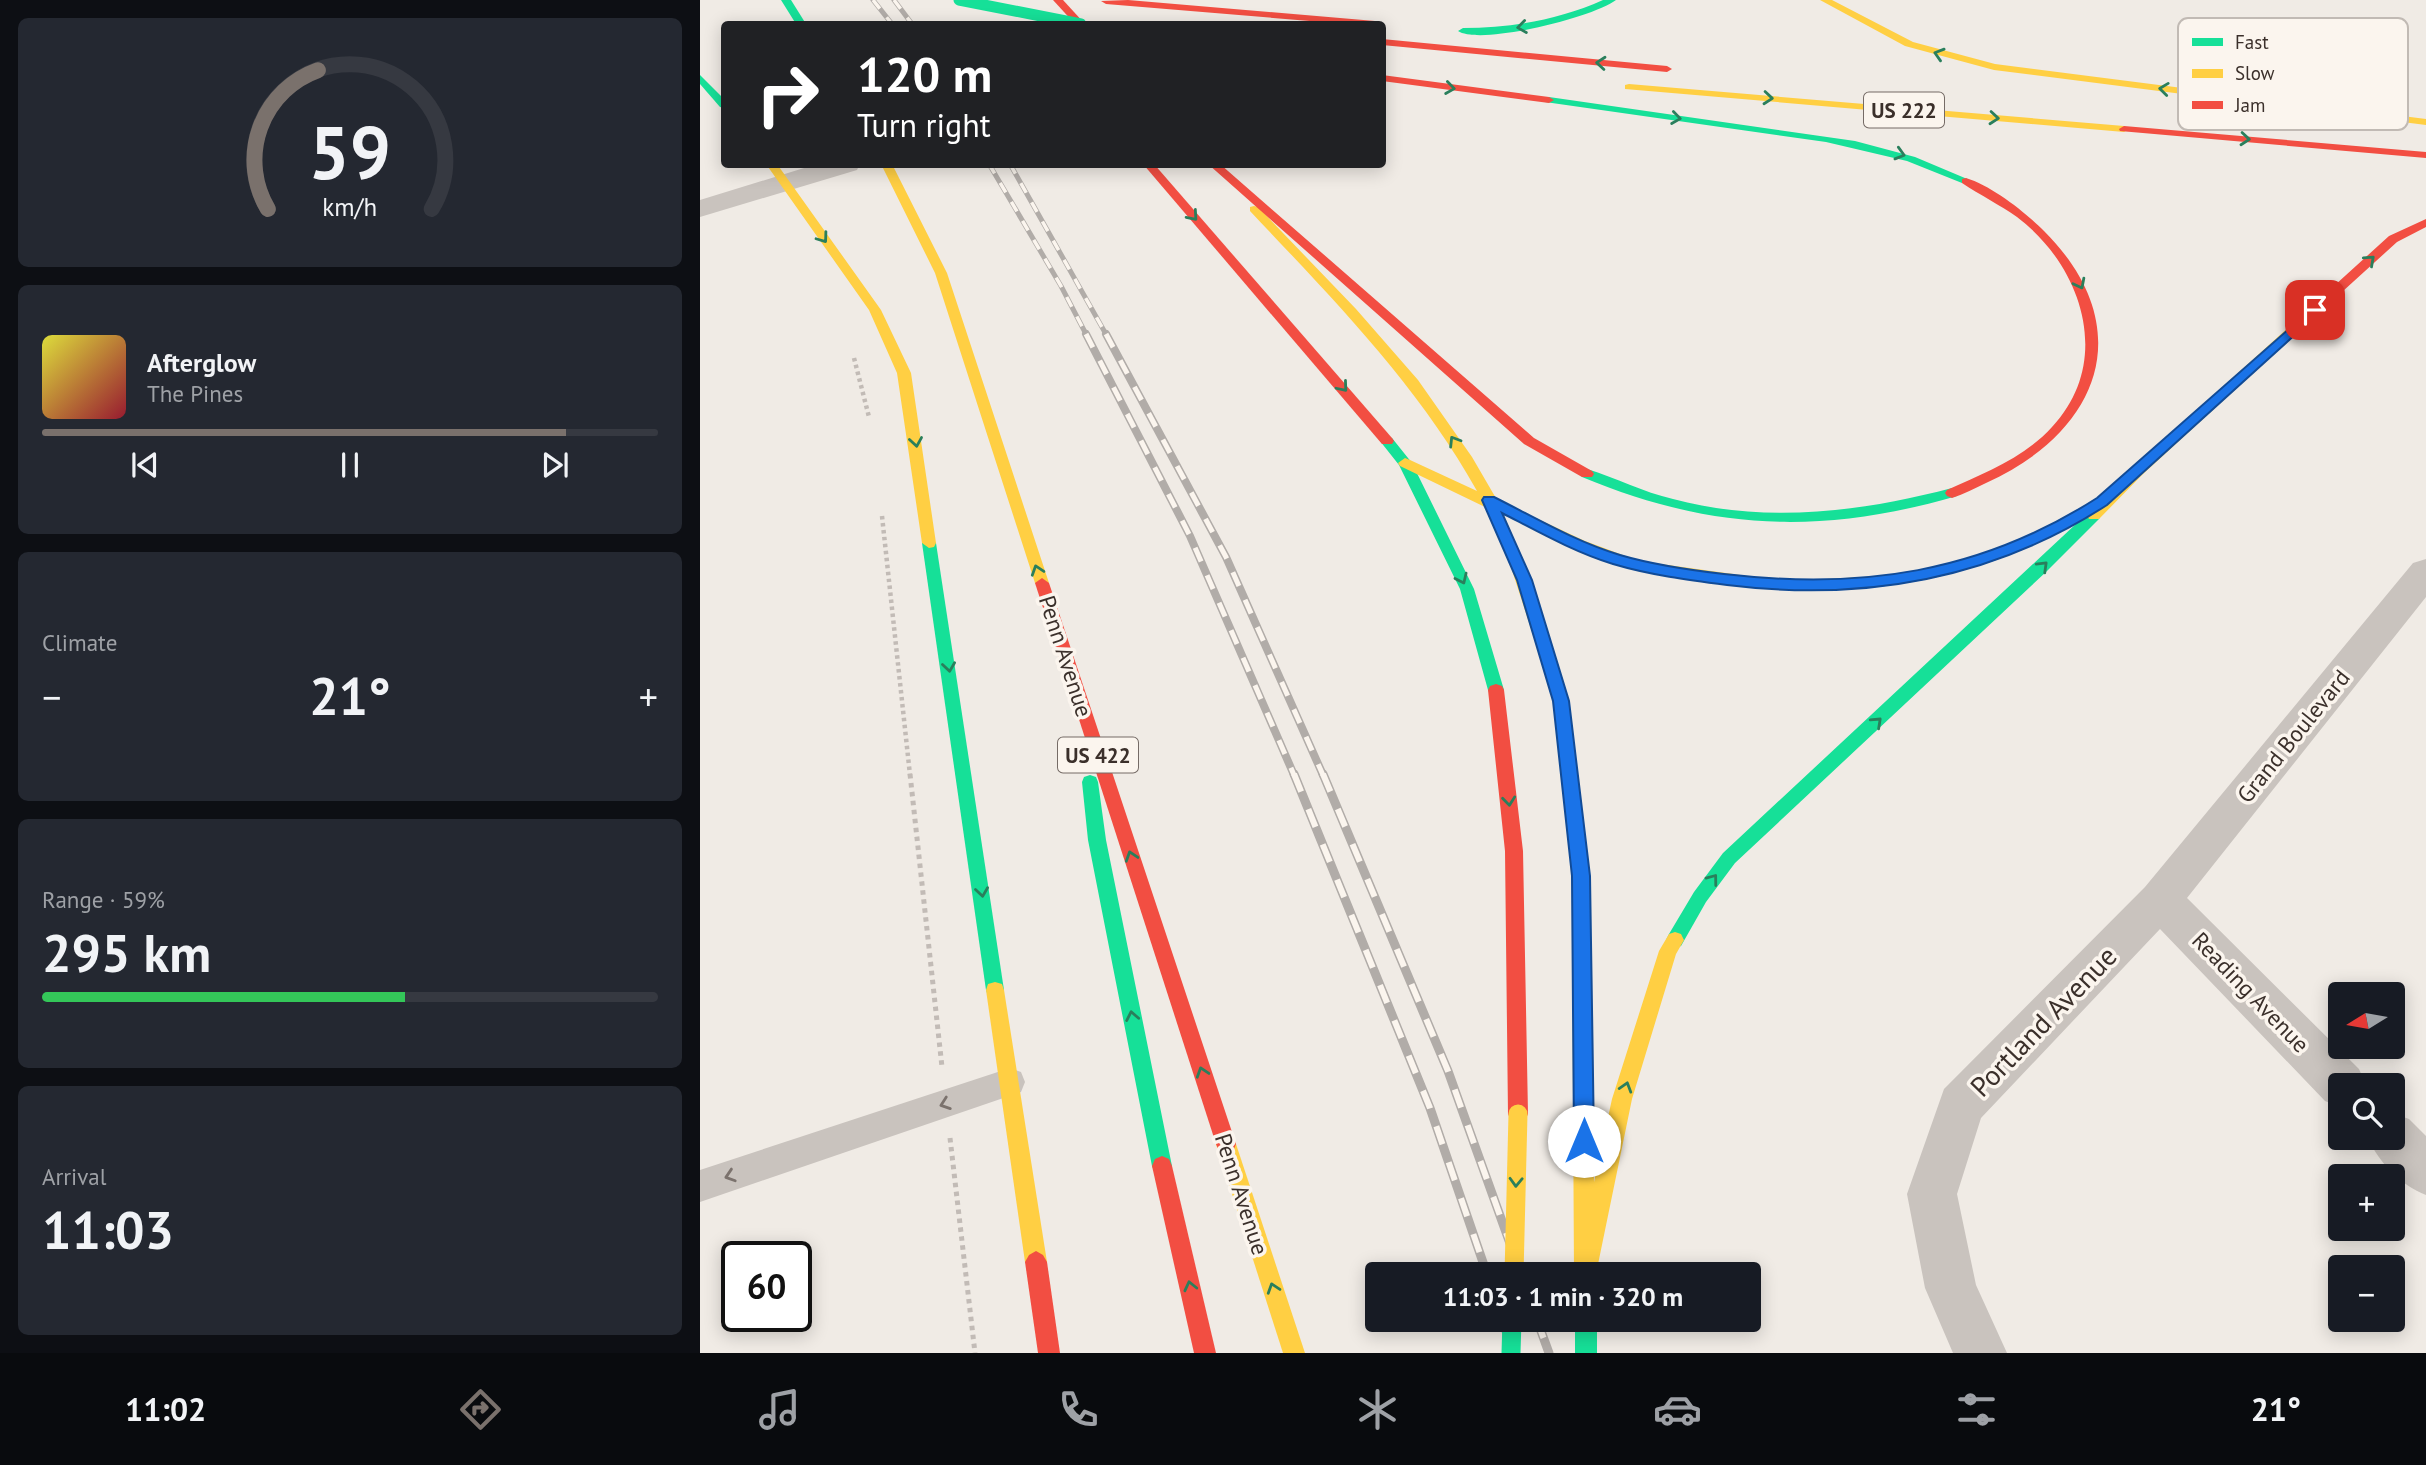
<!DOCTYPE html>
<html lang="en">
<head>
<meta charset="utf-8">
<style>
	:root { --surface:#171b24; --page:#242831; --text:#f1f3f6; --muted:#9ea1a6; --line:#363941; --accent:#7a716c }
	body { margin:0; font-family:"PT Sans",sans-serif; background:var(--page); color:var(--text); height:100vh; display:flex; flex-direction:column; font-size:26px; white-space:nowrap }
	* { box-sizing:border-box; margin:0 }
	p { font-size:23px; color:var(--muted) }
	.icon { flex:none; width:38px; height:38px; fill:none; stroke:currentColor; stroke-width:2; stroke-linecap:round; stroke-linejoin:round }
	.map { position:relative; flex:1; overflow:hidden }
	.panel { display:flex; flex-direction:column; gap:18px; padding:18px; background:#0d0f14; width:700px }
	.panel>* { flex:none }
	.top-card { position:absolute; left:21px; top:21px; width:665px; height:147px; border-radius:7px; box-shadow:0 4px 18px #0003; background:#202124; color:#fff; overflow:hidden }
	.needle { width:46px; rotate:259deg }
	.fabs { position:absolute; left:1628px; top:982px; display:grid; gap:14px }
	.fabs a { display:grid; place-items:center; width:77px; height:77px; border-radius:7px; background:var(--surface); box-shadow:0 4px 18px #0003; font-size:35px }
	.speed { position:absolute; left:21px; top:1241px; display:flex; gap:14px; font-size:35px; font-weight:700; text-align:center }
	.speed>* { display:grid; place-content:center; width:91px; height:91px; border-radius:50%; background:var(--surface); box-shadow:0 4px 18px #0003; line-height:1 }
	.speed .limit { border:4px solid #111; border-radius:10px; background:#fff; color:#111 }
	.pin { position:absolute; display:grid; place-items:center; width:60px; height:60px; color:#fff; margin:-30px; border-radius:14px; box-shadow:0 4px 10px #0006 }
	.me { position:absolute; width:77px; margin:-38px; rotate:0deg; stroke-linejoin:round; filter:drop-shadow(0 0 5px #0008) }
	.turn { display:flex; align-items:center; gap:24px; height:147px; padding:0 21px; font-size:32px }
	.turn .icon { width:91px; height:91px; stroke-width:2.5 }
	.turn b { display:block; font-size:49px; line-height:60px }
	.big { font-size:52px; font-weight:800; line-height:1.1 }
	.panel .card { flex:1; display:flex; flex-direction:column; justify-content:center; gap:10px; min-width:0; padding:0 24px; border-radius:10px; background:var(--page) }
	.panel .dial { align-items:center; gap:0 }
	.dial svg { height:182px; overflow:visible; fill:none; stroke:var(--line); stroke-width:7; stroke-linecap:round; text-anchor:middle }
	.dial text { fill:var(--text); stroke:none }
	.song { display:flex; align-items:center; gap:21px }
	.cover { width:84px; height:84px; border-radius:10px; background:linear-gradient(135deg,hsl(60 70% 55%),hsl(350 70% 35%)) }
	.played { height:7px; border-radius:4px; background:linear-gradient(90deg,var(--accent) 85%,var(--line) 85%) }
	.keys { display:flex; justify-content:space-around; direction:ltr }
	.heat { display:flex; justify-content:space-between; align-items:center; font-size:38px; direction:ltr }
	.charge { height:10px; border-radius:5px; background:linear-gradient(90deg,#34c759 59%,var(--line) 0) }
	.trip { position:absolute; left:665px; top:1262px; width:396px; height:70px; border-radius:7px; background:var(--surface); box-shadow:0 4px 18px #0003; font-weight:800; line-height:70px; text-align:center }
	.menu { display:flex; height:112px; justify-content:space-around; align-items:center; background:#090b0e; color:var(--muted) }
	.menu .icon { width:49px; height:49px }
	.menu .active { color:var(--accent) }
	.menu b { font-size:32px; color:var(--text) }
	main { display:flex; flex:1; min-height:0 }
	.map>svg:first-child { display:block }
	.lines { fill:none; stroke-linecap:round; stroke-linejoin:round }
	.path-far1 { stroke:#c2bbb6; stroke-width:4.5; stroke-dasharray:3.5 3.5; stroke-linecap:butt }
	.path { stroke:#c2bbb6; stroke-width:5; stroke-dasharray:4.5 4.5; stroke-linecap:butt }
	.lane { fill:#c9c3be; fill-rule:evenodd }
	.street { fill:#c9c3be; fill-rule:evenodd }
	.fast { fill:#16e098; fill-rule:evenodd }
	.slow { fill:#ffcf43; fill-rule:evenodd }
	.jam { fill:#f24e42; fill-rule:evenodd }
	.rail-far2-casing { stroke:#b1aca8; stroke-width:5 }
	.rail-far1-casing { stroke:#b1aca8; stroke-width:8 }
	.rail-casing { stroke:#b1aca8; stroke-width:9 }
	.rail-far2 { stroke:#fbf5ee; stroke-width:3.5; stroke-dasharray:11; stroke-linecap:butt }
	.rail-far1 { stroke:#fbf5ee; stroke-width:5; stroke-dasharray:15; stroke-linecap:butt }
	.rail { stroke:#fbf5ee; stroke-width:6; stroke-dasharray:19; stroke-linecap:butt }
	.fast-bridge-far1 { stroke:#16e098; stroke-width:11 }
	.fast-bridge { stroke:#16e098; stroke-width:19 }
	.slow-bridge { stroke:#ffcf43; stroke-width:19 }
	.oneway { stroke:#2a7f5c }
	.oneway2 { stroke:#7b726d }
	.route { fill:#1a73e8; stroke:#114b97; stroke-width:2 }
	.labels { text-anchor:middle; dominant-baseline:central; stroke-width:7; stroke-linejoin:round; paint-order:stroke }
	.shield { fill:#fbf5ee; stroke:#756b66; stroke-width:2 }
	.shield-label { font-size:21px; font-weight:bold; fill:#3b302b }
	.street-label { font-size:23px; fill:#3b302b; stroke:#fbf5ee }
	.near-street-label { font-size:28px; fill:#3b302b; stroke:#fbf5ee }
	.key { fill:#fbf5ee; stroke:#c1bab4; stroke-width:2 }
	.key-label { font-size:19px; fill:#3b302b }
</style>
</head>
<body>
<main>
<section class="panel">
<div class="card dial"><svg viewBox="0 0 100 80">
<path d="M14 69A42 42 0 1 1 86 69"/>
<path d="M14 69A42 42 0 0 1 36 8" stroke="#7a716c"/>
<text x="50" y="56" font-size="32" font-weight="700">59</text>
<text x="50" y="72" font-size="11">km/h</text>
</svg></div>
<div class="card">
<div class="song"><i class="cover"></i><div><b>Afterglow</b><p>The Pines</p></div></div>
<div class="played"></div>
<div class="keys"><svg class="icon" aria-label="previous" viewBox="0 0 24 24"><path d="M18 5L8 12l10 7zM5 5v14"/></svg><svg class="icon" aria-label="pause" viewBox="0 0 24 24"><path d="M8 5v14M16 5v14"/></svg><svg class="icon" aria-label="next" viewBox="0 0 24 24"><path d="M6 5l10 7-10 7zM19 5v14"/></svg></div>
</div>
<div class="card"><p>Climate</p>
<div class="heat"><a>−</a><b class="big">21°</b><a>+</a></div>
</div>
<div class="card"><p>Range · 59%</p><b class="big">295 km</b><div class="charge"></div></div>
<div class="card"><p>Arrival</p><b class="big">11:03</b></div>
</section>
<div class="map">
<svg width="1726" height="1353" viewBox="0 0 1726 1353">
	<rect width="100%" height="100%" fill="#f0ebe5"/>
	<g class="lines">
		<g class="path-far1">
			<path d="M154 358 169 417"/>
			<path d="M182 516 210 775"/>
		</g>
		<g class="path">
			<path d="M210 774 242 1067"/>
			<path d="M250 1138 275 1353"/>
		</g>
		<path class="lane" d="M310 1068 321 1072 325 1082 321 1092 0 1202V1170Z"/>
		<g class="street">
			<path d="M117 164H160L157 170 0 217V200Z"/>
			<path d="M1726 559V597L1487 898 1659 1069 1666 1085H1640V1107L1625 1101 1460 929 1281 1118 1257 1194 1276 1285 1307 1353H1253L1225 1288 1207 1194 1244 1089 1445 887 1713 563Z"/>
			<path d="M1692 1113 1709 1119 1726 1136V1195C1701 1185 1679 1163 1668 1138H1692Z"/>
		</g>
		<g class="fast">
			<path d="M81 0H91L106 24H96Z"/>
			<path d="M903 0H916C894 17 781 46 758 31L763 28C812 28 858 20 903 0Z"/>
			<path d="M0 75 24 99V108L20 107 0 84Z"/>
			<path d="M849 97 1155 141 1215 157 1272 181 1262 183 1207 161 1126 142 845 102V98Z"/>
			<path d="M687 436 692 438 712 463 774 589 804 690 802 694H790L788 690 760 589 699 465 680 441Z"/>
			<path d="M887 469C916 478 943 492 973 499 1065 524 1161 512 1252 488L1259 493 1257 496C1122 535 1012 531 882 477L880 474 882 471Z"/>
			<path d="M1394 510 1401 515 1399 519 1346 572 1035 863 1006 902 981 946 975 948 969 946 966 940 969 934 994 892 1023 853 1377 523C1316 556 1252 577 1183 586L1176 581 1178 577 1234 568 1278 556 1324 538 1370 514H1380L1382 519Z"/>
			<path d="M229 538 236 543 304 990 302 996 295 998 288 996 286 990 222 543Z"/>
			<path d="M850 659 858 665 869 701 890 876V925L887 931 881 933 875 931 872 925V876L853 701 842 665Z"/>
			<path d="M390 775 396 777 398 782 406 840 472 1166 469 1173 462 1176 455 1173 452 1166 388 840 382 782 384 777Z"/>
			<rect x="875" y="1320" width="22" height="33"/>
		</g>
		<g class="slow">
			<path d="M1120 0H1132L1213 42 1295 64 1726 119V125L1294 70 1205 46Z"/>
			<path d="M929 84 1424 126 1429 129 1424 132 925 89V85Z"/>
			<path d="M66 164H77L181 310 211 373 236 543 234 547 229 548 222 543 197 373 169 310Z"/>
			<path d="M181 164H192L247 273 349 583 347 587 342 588 335 583 235 273Z"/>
			<path d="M554 206 558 207 656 309 718 380 772 457 797 500 885 541 939 561 1062 578 1108 580 1183 576 1190 581 1188 585 1108 590 1062 588 937 571 875 549 804 515 831 582 858 665 856 669H844L809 561 785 507 700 466 698 463 705 458 710 460 777 491C718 385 633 299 550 211V207Z"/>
			<path d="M1606 314 1612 318 1610 321 1443 474 1399 519H1389L1387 515 1389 511 1433 468 1602 315Z"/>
			<path d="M881 917 887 919 890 925 894 1182 912 1099 959 951 969 934 975 932 981 934 984 940 976 954 932 1099 896 1274H874L872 925 875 919Z"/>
			<path d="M295 982 302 984 304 990 347 1262 343 1269 336 1273 329 1269 325 1262 286 990 288 984Z"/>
			<path d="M526 1134 533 1137 536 1144 605 1353H583L516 1144 519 1137Z"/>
		</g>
		<g class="jam">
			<path d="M353 0H363L385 24H375Z"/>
			<path d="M428 0 675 21 680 24H646L406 4 401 1Z"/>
			<path d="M682 39 967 66 972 69 967 72 682 45Z"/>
			<path d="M682 75 849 97 854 100 849 103 682 81Z"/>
			<path d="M1424 126 1726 152V158L1420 131 1419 129Z"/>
			<path d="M443 164H454L692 438 694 441 692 444H682Z"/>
			<path d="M508 164H520L834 438 892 471 894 474 892 477H882L824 444Z"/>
			<path d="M1266 178C1292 186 1325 212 1344 231 1440 327 1401 431 1286 483 1275 488 1264 494 1252 498L1247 496 1245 493 1247 490C1284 473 1324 458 1352 427 1414 361 1382 266 1317 217 1300 205 1280 195 1262 183V179Z"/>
			<path d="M1726 219V227L1697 242 1610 321H1602V315L1689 236Z"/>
			<path d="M342 578 349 583 536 1144 533 1151 526 1154 519 1151 516 1144 335 583Z"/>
			<path d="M796 684 802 686 804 690 823 851 828 1114 825 1121 818 1123 811 1121 808 1114 805 851 788 690 790 686Z"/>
			<path d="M462 1156 469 1159 472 1166 516 1353H494L452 1166 455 1159Z"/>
			<path d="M336 1251 343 1255 347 1262 360 1353H338L325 1262 329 1255Z"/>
		</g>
		<g class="rail-far2-casing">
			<g id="rail-far2">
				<path d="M173 0 192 24"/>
				<path d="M194 0 212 24"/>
				<path d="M289 164 361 286 387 336"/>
				<path d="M310 164 407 336"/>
			</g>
		</g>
		<g class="rail-far1-casing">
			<g id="rail-far1">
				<path d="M386 334 490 536 594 775"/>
				<path d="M406 334 526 557 623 775"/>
			</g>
		</g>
		<g class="rail-casing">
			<g id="rail">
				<path d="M594 774 730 1108 787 1274"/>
				<path d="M623 774 748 1071 821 1274"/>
				<path d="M802 1320 814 1353"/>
				<path d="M837 1320 849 1353"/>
			</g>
		</g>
		<use href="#rail-far2" class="rail-far2"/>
		<use href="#rail-far1" class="rail-far1"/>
		<use href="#rail" class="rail"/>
		<path class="fast-bridge-far1" d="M259 0 381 24"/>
		<path class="fast-bridge" d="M811 1353 812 1320"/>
		<path class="slow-bridge" d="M814 1274 818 1114"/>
	</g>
	<defs><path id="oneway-chevron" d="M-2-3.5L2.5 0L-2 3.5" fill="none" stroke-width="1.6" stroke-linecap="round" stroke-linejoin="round" transform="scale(1.75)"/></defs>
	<g class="oneway">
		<use href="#oneway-chevron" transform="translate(822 27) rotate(172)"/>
		<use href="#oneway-chevron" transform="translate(1239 54) rotate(-163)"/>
		<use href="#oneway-chevron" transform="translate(901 63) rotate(-175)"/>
		<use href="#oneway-chevron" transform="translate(750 88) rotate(8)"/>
		<use href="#oneway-chevron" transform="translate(1464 89) rotate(-173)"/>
		<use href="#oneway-chevron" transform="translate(1068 98) rotate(5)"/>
		<use href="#oneway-chevron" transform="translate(976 118) rotate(8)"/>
		<use href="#oneway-chevron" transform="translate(1294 118) rotate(5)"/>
		<use href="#oneway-chevron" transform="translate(1545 139) rotate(5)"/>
		<use href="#oneway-chevron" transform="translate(1200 154) rotate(16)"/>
		<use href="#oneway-chevron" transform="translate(493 216) rotate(49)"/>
		<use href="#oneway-chevron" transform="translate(123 238) rotate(54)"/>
		<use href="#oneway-chevron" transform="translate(1670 260) rotate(-42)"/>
		<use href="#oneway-chevron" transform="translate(1380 284) rotate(63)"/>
		<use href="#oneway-chevron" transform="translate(643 387) rotate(50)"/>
		<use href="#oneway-chevron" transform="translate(754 441) rotate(-122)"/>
		<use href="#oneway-chevron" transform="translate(216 442) rotate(81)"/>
		<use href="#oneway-chevron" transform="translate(1343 566) rotate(-44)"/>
		<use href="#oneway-chevron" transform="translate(337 570) rotate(-108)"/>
		<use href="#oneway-chevron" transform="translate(762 579) rotate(65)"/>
		<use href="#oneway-chevron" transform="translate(249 667) rotate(82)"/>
		<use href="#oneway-chevron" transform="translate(1177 722) rotate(-43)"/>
		<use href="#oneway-chevron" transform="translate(809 801) rotate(84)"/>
		<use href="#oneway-chevron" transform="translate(431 856) rotate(-108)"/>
		<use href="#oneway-chevron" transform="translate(1013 879) rotate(-53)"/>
		<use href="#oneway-chevron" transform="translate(282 892) rotate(82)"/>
		<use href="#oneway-chevron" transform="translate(432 1016) rotate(-101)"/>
		<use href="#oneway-chevron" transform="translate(502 1072) rotate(-108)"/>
		<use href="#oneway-chevron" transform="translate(926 1087) rotate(-73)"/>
		<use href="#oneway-chevron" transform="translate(816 1182) rotate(92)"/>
		<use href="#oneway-chevron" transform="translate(490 1286) rotate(-103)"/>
		<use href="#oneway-chevron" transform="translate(573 1288) rotate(-108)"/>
	</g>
	<g class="oneway2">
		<use href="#oneway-chevron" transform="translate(245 1104) rotate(161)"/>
		<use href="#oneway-chevron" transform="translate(30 1176) rotate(162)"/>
	</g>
	<path class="route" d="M1615 306 1621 310 1619 313 1407 505C1291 580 1164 602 1027 585 988 580 950 575 913 564 874 552 837 531 802 513L832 580 869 701 890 876 894 1141 891 1148 884 1150 877 1148 874 1141 872 876 853 701 817 580 782 500 784 497H794C834 517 876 542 920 555 954 565 989 570 1024 574 1161 590 1280 573 1397 498Z"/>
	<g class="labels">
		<g class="shield">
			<rect x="1164" y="92.5" width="80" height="35" rx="5"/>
			<rect x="358" y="737.5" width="80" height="35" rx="5"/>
		</g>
		<g class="shield-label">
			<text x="1204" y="110">US 222</text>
			<text x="398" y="755">US 422</text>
		</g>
		<g class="street-label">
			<text transform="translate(366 656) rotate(72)">Penn Avenue</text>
			<text transform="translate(1593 736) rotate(-51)">Grand Boulevard</text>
			<text transform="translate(1551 992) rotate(46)">Reading Avenue</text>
			<text transform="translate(542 1194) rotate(72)">Penn Avenue</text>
		</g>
		<g class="near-street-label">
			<text transform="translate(1343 1021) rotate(-46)">Portland Avenue</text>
		</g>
	</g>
	<rect x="1478" y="18" width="230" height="112" rx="10" class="key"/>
	<rect x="1492" y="38" width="31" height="8" fill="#16e098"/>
	<rect x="1492" y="69" width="31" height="9" fill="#ffcf43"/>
	<rect x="1492" y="101" width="31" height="8" fill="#f24e42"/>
	<g class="key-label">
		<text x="1535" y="49">Fast</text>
		<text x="1535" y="80">Slow</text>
		<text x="1535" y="112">Jam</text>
	</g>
</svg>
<div class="fabs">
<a><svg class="needle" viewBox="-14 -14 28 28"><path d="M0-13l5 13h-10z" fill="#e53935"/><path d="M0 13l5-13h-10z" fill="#9ea1a6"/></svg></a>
<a><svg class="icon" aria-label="search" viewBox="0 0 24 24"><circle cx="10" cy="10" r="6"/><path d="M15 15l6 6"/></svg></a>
<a>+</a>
<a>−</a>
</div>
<div class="speed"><div class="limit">60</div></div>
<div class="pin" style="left:1615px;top:310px;background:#d93025"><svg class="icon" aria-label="arrive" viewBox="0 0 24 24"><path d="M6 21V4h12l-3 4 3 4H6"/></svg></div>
<svg class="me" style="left:884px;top:1141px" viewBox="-20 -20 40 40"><circle r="19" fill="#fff"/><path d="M0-13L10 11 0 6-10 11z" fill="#1a73e8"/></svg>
<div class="trip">11:03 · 1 min · 320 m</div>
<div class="top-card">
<div class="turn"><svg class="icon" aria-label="right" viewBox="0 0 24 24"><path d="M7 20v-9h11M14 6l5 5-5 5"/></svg><div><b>120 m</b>Turn right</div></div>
</div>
</div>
</main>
<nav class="menu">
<b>11:02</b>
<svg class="icon active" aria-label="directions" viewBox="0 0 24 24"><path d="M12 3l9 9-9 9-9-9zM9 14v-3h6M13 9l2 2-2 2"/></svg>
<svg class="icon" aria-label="music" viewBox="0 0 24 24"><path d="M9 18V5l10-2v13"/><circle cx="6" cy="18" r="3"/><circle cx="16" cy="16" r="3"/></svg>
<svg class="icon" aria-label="phone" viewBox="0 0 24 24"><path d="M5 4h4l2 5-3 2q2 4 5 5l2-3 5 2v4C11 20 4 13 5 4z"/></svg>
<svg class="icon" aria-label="climate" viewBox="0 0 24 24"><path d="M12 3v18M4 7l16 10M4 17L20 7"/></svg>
<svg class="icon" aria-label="car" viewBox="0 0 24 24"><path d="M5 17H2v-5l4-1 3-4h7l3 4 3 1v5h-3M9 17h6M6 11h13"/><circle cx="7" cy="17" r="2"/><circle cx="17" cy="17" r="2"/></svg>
<svg class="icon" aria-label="filters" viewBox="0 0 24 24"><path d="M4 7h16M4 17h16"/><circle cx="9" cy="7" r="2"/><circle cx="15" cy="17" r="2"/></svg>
<b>21°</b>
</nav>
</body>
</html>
